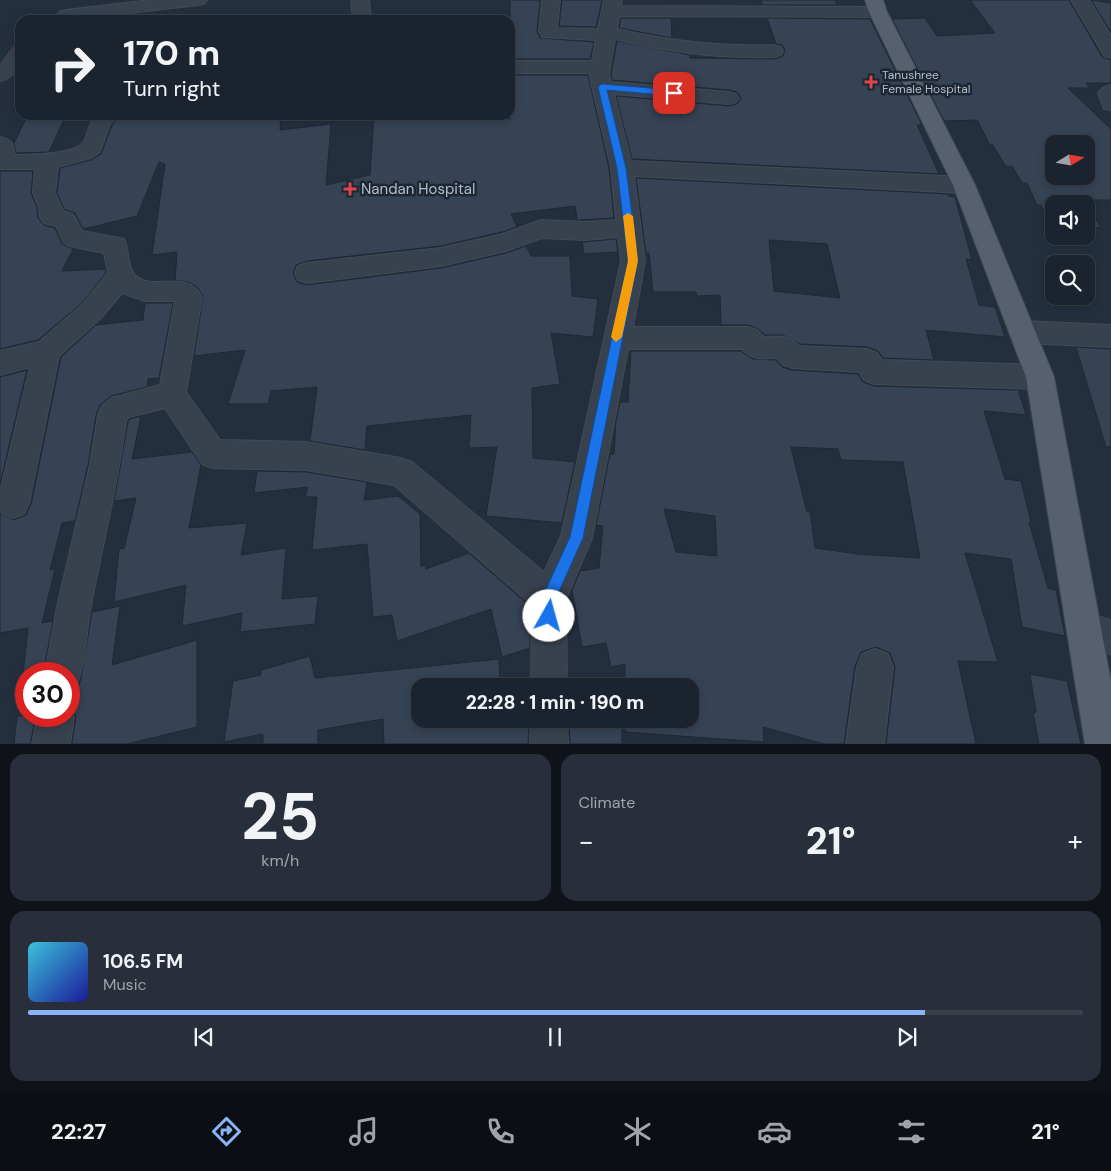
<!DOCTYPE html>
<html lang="en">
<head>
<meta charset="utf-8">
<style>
	:root { --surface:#1b232e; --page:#282f3a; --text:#f1f3f6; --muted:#a0a4aa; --line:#39404a; --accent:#8ab4f8 }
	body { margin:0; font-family:"DM Sans",sans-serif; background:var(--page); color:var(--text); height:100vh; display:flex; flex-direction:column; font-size:19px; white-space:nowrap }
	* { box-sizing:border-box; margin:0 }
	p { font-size:16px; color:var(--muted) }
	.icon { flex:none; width:28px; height:28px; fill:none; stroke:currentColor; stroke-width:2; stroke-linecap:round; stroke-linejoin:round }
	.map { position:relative; height:744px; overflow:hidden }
	.panel { display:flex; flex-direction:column; gap:10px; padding:10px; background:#0f1319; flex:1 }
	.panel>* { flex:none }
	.guide { position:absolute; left:15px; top:15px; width:500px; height:105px; border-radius:15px; box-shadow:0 2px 8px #0003,0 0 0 1px var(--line); background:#1b232e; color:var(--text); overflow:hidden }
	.needle { width:32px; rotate:79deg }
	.buttons { position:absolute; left:1045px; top:135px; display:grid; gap:10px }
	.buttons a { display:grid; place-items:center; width:50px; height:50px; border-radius:10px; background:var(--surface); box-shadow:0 2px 8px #0003,0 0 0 1px var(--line); font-size:25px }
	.speed { position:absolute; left:15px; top:662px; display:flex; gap:10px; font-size:25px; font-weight:700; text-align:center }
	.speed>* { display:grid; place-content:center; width:65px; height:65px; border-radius:50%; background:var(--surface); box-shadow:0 2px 8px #0003,0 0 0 1px var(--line); line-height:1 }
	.speed .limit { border:8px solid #d22; background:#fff; color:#111 }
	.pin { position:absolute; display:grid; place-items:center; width:42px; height:42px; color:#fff; margin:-21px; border-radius:10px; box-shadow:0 2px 8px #0006 }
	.me { position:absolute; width:55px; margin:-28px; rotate:7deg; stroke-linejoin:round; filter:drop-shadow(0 0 4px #0008) }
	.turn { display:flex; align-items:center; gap:18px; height:105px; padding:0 25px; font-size:22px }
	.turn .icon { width:65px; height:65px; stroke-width:2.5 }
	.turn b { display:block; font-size:35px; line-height:42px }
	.big { font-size:38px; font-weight:800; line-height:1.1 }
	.panel .tile { flex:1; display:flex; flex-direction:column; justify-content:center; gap:8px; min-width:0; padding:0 18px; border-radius:15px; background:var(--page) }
	.panel .dial { align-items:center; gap:0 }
	.dial b { font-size:65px; line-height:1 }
	.song { display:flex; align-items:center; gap:15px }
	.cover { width:60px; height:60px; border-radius:8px; background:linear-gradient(135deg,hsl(190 70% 55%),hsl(240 70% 35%)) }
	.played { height:5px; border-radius:2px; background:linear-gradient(90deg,var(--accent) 85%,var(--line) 85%) }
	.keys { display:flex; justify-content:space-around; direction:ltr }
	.heat { display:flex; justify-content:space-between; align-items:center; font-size:28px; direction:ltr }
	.panel .tiles { flex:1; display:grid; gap:10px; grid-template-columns:1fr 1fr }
	.tile:last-child { grid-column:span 2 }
	.trip { position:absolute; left:411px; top:678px; width:288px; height:50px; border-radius:15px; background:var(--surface); box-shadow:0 2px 8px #0003,0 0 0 1px var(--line); font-weight:800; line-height:50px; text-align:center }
	.dock { display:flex; height:80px; justify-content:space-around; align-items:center; background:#0b0e12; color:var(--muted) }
	.dock .icon { width:35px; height:35px }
	.dock .on { color:var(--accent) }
	.dock b { font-size:22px; color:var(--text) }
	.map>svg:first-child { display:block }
	.building { fill:#364354; stroke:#1f2835; fill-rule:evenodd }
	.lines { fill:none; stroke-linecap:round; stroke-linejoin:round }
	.minor-casing { stroke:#414a57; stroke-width:2 }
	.major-casing { stroke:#414a57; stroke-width:2 }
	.minor { fill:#38414e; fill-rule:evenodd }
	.major { fill:#56606e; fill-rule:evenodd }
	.route { fill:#1a73e8; stroke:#114b97 }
	.slow { fill:#f59e0b }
	.health-dot { fill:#e0444e; stroke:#1d2633; stroke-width:2 }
	.labels { text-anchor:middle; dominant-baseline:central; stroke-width:5; stroke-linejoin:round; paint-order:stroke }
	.far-poi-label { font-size:12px; fill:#b4bcc9; stroke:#1d2633; text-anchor:start }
	.poi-label { font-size:15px; fill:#b4bcc9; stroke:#1d2633; text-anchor:start }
</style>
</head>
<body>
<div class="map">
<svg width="1111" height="744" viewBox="0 0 1111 744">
	<rect width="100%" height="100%" fill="#242f3e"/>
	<g class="building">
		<path d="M510 0H540L537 31 540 38 594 42 590 59H510Z"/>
		<path d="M562 0H602L596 27 559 26Z"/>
		<path d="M761 0H835L837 5H762Z"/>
		<path d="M970 0H1069L1102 57 1111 60V83H1086L1090 88H1068L1111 129V200H1086L1101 228 1086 227V204H1054V225H1050L1041 205H1037L1027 183H1022L1012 166 1006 167 993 145H990L977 120 944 121 892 19 925 18 937 36 995 33ZM1054 144H1086V176H1054Z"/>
		<path d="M1091 0 1111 3V32Z"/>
		<path d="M621 18H671L672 38 619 28Z"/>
		<path d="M767 18 870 19 922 125H917L939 174 632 159 616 96 729 106 737 104 741 98 737 92 729 90 612 80 611 74 617 41 690 55V58L775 59 783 56 785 50 782 45 776 44Z"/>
		<path d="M510 75H588L609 168 614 218 577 220 575 206 511 214 517 227 502 232 441 246 307 261 296 265 293 274 297 282 307 285 441 268 506 253 526 246 531 256H570L572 296 598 299 593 337 551 333 560 384 532 388 533 458 575 462 562 523 486 516 497 447 469 448 471 415 367 426 365 450 310 441 317 387 271 391 268 404H228L245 350 194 356 203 296 197 287 188 282 175 280 177 252 152 255 165 164 159 162 137 216 83 229 75 213 64 209 57 193 60 168 91 160 101 154 112 125 121 115H281L280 130 331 124 326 185 370 175 374 115H459L460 118 510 119Z"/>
		<path d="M28 115H66L49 152 16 153 14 143Z"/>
		<path d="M0 171H33L31 193 37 207 38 218 44 225 55 228 62 244 73 249 62 271 105 269 106 273 82 303 38 340 0 349Z"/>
		<path d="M636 178 948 194 949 196 955 197 972 260 966 259 979 305 995 307 1005 337 926 330 934 360 883 358 878 351 867 347 800 344 783 335H765L758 329 749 325H721L720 295 697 296 696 292H653L649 253H646ZM769 240 827 244 840 298 774 291Z"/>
		<path d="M616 239 618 252 584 254 582 242Z"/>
		<path d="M145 303H173L159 378 148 379 147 387 111 396 100 405 96 415 88 465 75 521 62 523 50 570 55 569 42 623 53 621 43 674H23L28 628 0 633V514L14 520 26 515 31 504 61 357 96 325 143 320Z"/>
		<path d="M1076 347 1111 349V446L1106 447Z"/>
		<path d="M631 351H741L753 359 776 360 782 367 792 370 858 374 863 382 874 386 1018 390 1026 415 984 411 1005 479 1021 481 1031 522H1029L1048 588 1056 590 1065 636 1022 627 1011 559 965 553 998 662 958 661 976 744H886L895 667 890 653 876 647 861 652 855 666 844 744H824L763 727 764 742 625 732V719H690V686H625V664L611 667 606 643 582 647 572 590 580 571 599 568 603 526 596 525 610 454H614L616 421 620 402H628ZM791 447 838 449 841 460 903 462 920 558 857 554 815 548 810 512H807ZM664 509 715 516 717 556 676 552Z"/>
		<path d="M27 370 0 484V377Z"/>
		<path d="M141 416 132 459 192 452 201 465 189 528 247 523 241 555 286 548 282 599 318 596 315 624 240 632 242 613 182 626 186 585 114 602 119 549 124 548 136 498 114 501 128 422 130 419Z"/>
		<path d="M257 471 306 472 367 482 364 500 398 496 420 514 421 566 425 565 426 569 469 553 530 606V648L502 657 491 609 397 641 392 615 373 617 367 544 312 550 317 497H305L308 487 254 493Z"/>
		<path d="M120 606 112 665 197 640V727L127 744H72L76 716 69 701V691L78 688 81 678 92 612Z"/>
		<path d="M310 656 315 678 499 659 500 686H420V719H529L528 744H384L383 719 318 730V744H263V734L224 742 233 681 261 675V670Z"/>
		<path d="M1030 674 1067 681 1081 744H1039L1033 713 1036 712Z"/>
		<path d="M17 716H36L30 744H14Z"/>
		<path d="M584 719H622V744H570L569 722Z"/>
	</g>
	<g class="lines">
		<g class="minor-casing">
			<g id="minor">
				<path d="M151 0H207L204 4 198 5 69 20 60 19 57 15 60 11 66 10Z"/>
				<path d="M351 0H369L371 20H353Z"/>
				<path d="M542 0H560L557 28 598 29 604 0H622L621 6 878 7 884 8 887 12 884 16 878 17 619 16 617 29C669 41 720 47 774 45L781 47 783 51 781 55 774 57C719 59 668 52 615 39L609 74 611 82 729 92 736 94 739 98 736 102 729 104 614 94 631 161 964 177 972 179 975 185 972 191 964 193 634 176 645 261 633 327H748L757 330 764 337C779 336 788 335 799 346L867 349 877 353 882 360 1040 365 1050 369 1054 377 1050 385 1040 389 874 384 864 380 859 372 793 368 783 365 777 358C762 359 753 360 742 349H628L592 538 566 599 567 686H531L532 605 394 485 306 470 212 468 202 464 165 408 129 417 126 421C118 483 103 543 91 605 86 632 86 661 76 687L69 689V674H45L57 607 90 465 98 415 102 406 111 398 160 385 175 301H145L122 293 101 318 59 356 29 503 24 514 13 518 2 514 0 509V492L30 367 0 375V351L39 342 83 304 108 273 104 253 69 246 64 243 56 226 44 223 40 217 39 207 33 193 35 169H0V137C11 140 15 143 14 155 29 155 73 155 83 143 89 135 88 123 95 115H119L110 124 100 152 91 158 58 167 55 193 63 211 73 214 82 231 124 239C130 250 126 265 135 275 152 293 186 267 202 297L186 392 220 440 306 442 401 458 412 462 544 572 561 536 621 261 618 237 585 240 542 238 506 251 441 266 307 283 298 280 295 273 298 266 307 263 441 248 503 234 541 220 585 222 616 220 611 168 589 73H510V61H592L596 40 542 37 539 31Z"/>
				<path d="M1071 0H1089L1111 36V58L1104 56 1102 52Z"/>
				<path d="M20 46V68L7 79 0 81V66L13 48Z"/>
				<path d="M1111 85V110L1104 109 1098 93 1104 87Z"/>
				<path d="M1022 321 1111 325V347L1022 343 1013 340 1009 332 1013 324Z"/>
				<path d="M1084 612 1111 620V654L1072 641 1067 629 1072 617Z"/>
				<path d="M875 649 888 654 893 667 884 744H846L857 667 862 654Z"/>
				<path d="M69 703 74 716 70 744H32L38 716H69Z"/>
				<path d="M531 719H567L568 744H530Z"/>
			</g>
		</g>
		<g class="major-casing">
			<path id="major" d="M865 0H883L887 12 975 185 1054 377 1111 682V744H1085L1026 377 953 185 869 12Z"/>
		</g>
		<use href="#minor" class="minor"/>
		<use href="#major" class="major"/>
	</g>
	<path class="route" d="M602 84 674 90 679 93 674 96 607 90 626 168 638 261 583 538 556 598V616L554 621 549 623 544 621 542 616V598L570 537 628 261 617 168 598 87Z"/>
	<path class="slow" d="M628 213 633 216 638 261 622 337 616 342 611 337 628 261 623 216Z"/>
	<g class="health-dot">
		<path d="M868.5 74.5h5v5h5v5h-5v5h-5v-5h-5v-5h5z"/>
		<path d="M347.5 181.5h5v5h5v5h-5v5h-5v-5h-5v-5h5z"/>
	</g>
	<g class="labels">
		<g class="far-poi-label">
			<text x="882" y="75">Tanushree<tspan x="882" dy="14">Female Hospital</tspan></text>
		</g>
		<g class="poi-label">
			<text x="361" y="189">Nandan Hospital</text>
		</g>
	</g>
</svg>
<div class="buttons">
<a><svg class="needle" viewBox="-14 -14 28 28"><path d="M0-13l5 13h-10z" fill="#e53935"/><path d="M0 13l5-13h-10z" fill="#a0a4aa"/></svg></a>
<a><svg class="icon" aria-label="sound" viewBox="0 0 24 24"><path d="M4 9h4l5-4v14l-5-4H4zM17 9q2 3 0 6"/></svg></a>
<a><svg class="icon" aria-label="search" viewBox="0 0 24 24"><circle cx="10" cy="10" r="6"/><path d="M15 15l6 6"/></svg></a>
</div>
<div class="speed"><div class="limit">30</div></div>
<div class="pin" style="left:674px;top:93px;background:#d93025"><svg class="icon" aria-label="arrive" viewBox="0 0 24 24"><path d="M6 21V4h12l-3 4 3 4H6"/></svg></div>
<svg class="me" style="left:549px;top:616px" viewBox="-20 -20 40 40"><circle r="19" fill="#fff"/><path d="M0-13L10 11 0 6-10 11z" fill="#1a73e8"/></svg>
<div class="trip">22:28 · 1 min · 190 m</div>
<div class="guide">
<div class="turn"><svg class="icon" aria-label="right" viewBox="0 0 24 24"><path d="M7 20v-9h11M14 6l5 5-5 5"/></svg><div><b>170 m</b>Turn right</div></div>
</div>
</div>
<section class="panel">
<div class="tiles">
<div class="tile dial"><b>25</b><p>km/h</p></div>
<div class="tile"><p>Climate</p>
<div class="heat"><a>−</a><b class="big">21°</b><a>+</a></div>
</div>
<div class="tile">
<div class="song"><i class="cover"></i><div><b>106.5 FM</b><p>Music</p></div></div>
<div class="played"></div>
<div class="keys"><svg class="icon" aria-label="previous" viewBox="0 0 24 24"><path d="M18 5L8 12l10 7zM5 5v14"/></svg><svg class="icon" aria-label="pause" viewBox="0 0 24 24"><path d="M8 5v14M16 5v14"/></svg><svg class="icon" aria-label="next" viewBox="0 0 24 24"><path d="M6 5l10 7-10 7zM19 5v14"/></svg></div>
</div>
</div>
</section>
<nav class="dock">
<b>22:27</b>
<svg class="icon on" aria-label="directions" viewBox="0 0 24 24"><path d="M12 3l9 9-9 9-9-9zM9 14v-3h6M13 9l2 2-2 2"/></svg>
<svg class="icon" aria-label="music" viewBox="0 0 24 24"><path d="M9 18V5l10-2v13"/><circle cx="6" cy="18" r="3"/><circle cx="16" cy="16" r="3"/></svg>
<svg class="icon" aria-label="phone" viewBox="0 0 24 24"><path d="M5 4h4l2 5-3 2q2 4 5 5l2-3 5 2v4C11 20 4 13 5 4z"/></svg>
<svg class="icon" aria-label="climate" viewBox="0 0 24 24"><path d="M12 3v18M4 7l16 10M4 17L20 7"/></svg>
<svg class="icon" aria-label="car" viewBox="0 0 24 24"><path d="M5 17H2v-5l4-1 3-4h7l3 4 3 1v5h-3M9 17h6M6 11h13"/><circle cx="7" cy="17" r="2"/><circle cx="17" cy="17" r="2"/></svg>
<svg class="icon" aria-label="filters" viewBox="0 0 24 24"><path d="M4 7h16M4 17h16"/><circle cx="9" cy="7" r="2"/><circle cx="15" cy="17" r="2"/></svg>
<b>21°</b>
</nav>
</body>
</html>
